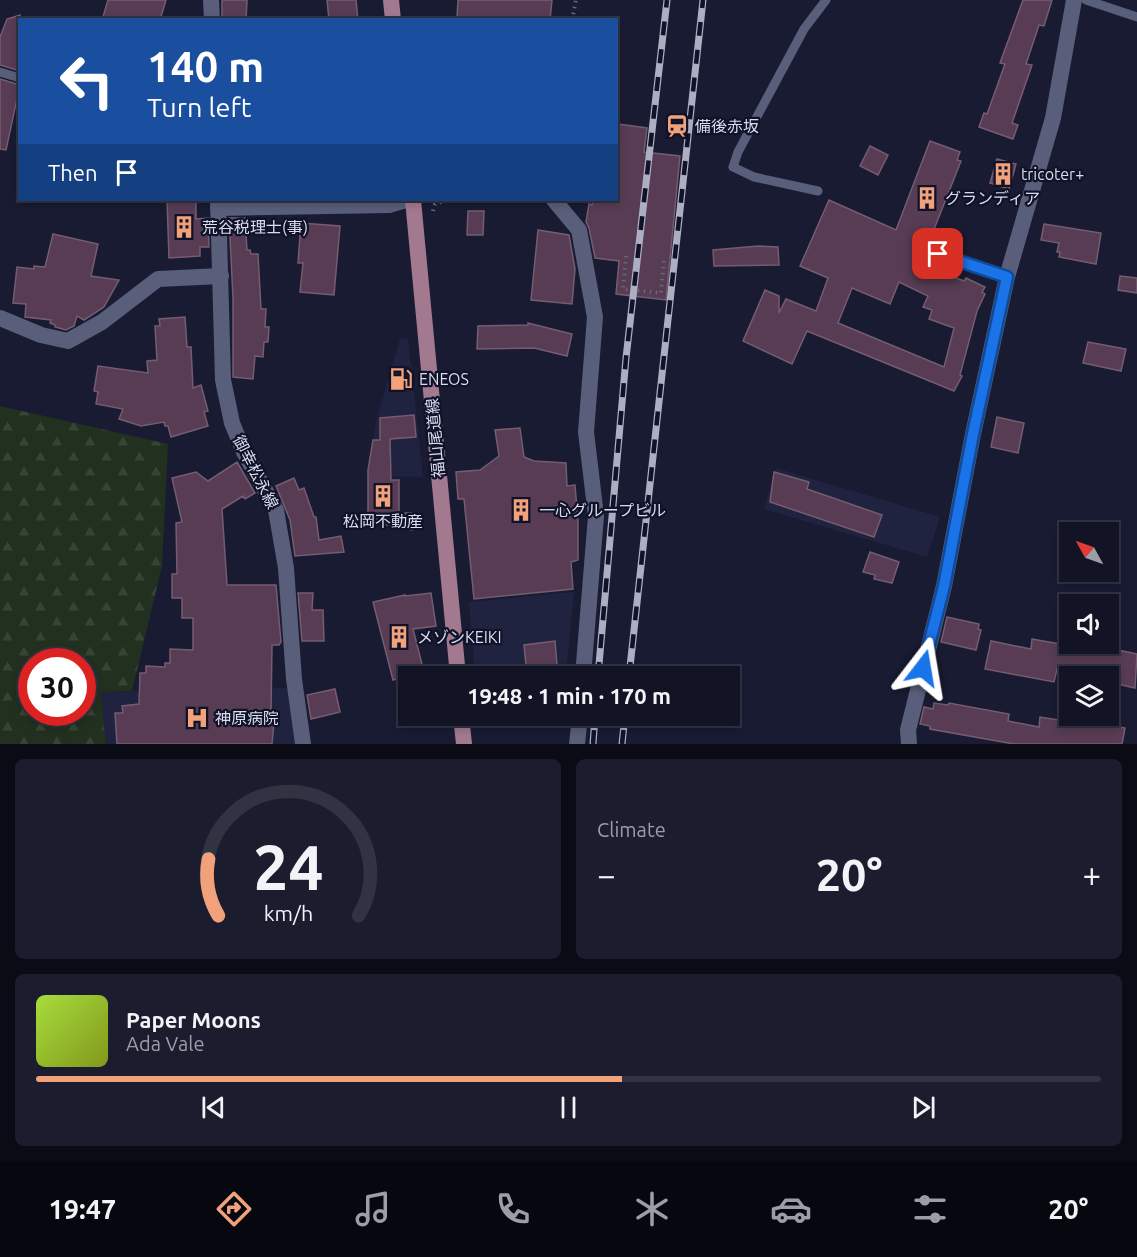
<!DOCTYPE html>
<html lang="en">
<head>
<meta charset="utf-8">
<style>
	:root { --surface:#121426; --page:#1b1d2e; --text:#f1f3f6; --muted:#9c9ea7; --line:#313343; --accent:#f1a27b }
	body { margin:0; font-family:Ubuntu,"Noto Sans JP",sans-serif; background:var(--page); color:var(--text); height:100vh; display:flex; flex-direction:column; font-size:22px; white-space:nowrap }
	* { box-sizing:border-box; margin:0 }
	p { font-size:20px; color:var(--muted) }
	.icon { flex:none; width:33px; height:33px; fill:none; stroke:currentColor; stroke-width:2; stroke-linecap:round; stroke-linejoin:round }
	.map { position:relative; height:744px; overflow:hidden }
	.drawer { display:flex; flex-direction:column; gap:15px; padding:15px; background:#0a0b15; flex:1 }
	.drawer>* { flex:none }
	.top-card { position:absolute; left:18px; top:18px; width:600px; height:183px; border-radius:0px; box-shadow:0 3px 9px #0003,0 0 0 2px var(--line); background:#1a4fa0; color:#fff; overflow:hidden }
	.needle { width:39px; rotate:310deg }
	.fabs { position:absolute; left:1059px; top:522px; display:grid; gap:12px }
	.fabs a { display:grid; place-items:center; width:60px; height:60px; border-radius:0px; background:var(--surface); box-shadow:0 3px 9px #0003,0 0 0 2px var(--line); font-size:30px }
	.speed { position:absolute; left:18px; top:648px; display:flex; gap:12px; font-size:30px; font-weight:700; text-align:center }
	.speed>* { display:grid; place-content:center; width:78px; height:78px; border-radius:50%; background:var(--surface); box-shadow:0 3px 9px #0003,0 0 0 2px var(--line); line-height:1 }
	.speed .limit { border:9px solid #d22; background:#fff; color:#111 }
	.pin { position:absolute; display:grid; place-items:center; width:51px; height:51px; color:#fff; margin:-26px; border-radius:12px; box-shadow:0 3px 9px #0006 }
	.me { position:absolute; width:66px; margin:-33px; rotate:14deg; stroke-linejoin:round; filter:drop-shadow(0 0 4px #0008) }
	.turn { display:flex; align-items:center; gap:21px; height:126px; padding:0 30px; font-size:27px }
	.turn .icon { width:78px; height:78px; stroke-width:2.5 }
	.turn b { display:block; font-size:42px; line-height:51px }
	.then { display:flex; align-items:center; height:57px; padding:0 30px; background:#0003; gap:12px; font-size:22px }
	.big { font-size:45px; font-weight:700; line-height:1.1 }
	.drawer .card { flex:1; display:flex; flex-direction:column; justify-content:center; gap:9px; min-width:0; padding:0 21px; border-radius:9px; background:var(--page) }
	.drawer .dial { align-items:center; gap:0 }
	.dial svg { height:156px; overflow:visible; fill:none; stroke:var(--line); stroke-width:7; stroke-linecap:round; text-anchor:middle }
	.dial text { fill:var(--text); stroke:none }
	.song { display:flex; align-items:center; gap:18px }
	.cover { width:72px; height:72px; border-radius:9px; background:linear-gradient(135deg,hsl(80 70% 55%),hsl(70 70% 35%)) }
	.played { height:6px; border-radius:3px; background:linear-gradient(90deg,var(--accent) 55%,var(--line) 55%) }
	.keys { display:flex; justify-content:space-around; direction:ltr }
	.heat { display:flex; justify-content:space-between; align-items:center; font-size:33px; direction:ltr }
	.drawer .tiles { flex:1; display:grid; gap:15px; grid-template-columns:1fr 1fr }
	.card:last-child { grid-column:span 2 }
	.trip { position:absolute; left:398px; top:666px; width:342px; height:60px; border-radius:0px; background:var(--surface); box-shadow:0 3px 9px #0003,0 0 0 2px var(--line); font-weight:700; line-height:60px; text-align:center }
	.dock { display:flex; height:96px; justify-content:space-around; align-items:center; background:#07080f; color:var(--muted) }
	.dock .icon { width:42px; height:42px }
	.dock .current { color:var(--accent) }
	.dock b { font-size:27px; color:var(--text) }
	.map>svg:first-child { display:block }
	.built { fill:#202340 }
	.forest { fill:url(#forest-firs); fill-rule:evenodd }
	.building { fill:#573c53; stroke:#755c71; stroke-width:1.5; fill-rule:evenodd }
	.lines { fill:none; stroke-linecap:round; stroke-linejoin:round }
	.path { stroke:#64677c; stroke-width:4; stroke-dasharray:1.5 4.5; stroke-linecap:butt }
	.service { stroke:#595e7a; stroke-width:9 }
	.minor { stroke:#595e7a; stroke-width:16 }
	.secondary { stroke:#595e7a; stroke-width:16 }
	.primary { stroke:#a3798f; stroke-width:16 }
	.rail-casing { stroke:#acafc1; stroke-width:7 }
	.rail { stroke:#0f1228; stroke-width:4.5; stroke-dasharray:14; stroke-linecap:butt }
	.route-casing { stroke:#114b97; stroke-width:15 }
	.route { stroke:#1a73e8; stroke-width:10 }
	.labels { text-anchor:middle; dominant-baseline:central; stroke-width:4.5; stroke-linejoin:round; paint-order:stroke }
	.poi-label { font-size:16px; fill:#daddee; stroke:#0f1228; text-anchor:start }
	.street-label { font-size:16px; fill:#daddee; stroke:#0f1228 }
</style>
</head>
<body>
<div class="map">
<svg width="1137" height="744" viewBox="0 0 1137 744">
	<defs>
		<pattern id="forest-firs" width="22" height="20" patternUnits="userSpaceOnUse" patternTransform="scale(1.5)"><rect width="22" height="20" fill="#22301f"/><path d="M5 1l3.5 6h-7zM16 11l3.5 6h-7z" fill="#374435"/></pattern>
	</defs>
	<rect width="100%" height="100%" fill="#181b32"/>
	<g class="built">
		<path d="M408 338 423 477 367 476 377 418 400 339Z"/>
		<path d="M776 468 940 517 927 557 764 509Z"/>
		<path d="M574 592 566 676H475L469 602Z"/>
		<path d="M288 688 295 744H106L101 692Z"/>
	</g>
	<path class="forest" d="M0 406 168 444 162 566 132 691 101 692 106 744H0ZM32 662H82V712H32Z"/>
	<g class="building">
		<path d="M108 0H166L160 20H102Z"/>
		<path d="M222 0H247L246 20H222Z"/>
		<path d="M327 0H356L358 20H329Z"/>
		<path d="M458 0H552L550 20 457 18Z"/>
		<path d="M1023 0H1052L1044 26 1039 25 1026 64 1032 65 1012 123 1018 125 1013 139 979 127 984 113 987 114 1005 64 1000 63Z"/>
		<path d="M20 15V71L0 65V37L7 19Z"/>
		<path d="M0 79 20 85 6 150 0 149Z"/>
		<path d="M618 124 647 128 644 152 680 156 666 300 616 294 619 261 595 258 589 228 586 222 589 204 592 205 593 200H616Z"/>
		<path d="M930 141 960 152 957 160 961 161 927 247 932 249 925 265 964 281 966 278 985 287 982 292 985 294 977 311 960 375 962 376 954 391 807 331 792 364 743 341 765 290 779 296V313L786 299 816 311 828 278 800 266 829 200 896 230ZM899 282 928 296 923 307 932 310 929 319 954 328 944 367 838 323 852 288 890 304Z"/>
		<path d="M870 146 888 155 878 175 860 166Z"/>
		<path d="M997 159 1016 164 1009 189 990 183Z"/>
		<path d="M167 200H196V219L208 218 209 247H200V256L169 258Z"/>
		<path d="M468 211H484L483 235H467Z"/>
		<path d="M229 218H245L247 250H250L251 254H258L261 309H266L265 327H269L268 342H264L263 357 255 356 253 379 233 377V298Z"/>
		<path d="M301 223 340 226 334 295 300 292 303 263H298Z"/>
		<path d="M1044 224 1101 233 1096 264 1059 257 1060 252H1057L1059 243 1041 240Z"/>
		<path d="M538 230 569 235 575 269 572 304 531 300Z"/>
		<path d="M53 234 98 244 91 276 119 280 104 307 84 320 77 316 74 326 66 330 55 327V325L50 323 51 320 25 317 26 304 13 303 17 267 34 269V266L45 267Z"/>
		<path d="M758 246 778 247 779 265 714 266 713 250Z"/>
		<path d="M1120 276 1137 278V293L1118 290Z"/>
		<path d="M185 317 187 347H191L193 388 201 385 208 411 204 412 208 426 171 437 168 426H165L164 422 141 426 119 419 123 409 96 404 98 392 94 391 98 366 148 373 147 361 157 360 155 326H160L159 319Z"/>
		<path d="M528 323 572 334 567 356 534 348 477 349 478 326 528 325Z"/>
		<path d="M1088 342 1126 349 1121 371 1083 363Z"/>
		<path d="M414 415 416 437 390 439 391 480H399V513H412V530L363 520 364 513H368V470L373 440H380V418Z"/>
		<path d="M997 417 1024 423 1018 453 991 447Z"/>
		<path d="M520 428 524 457 534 461 566 463 567 486 575 485 578 521V560L571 562 573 589 474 599 464 499H458L456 472 480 470 499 456 495 430Z"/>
		<path d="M237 462 255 493 245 499 243 496 222 509 227 585H276L281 642 279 645H272L271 712H275L272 744H117L115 713H123L122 706 139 704 140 673H146V666L165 667V663H170V649L193 650V618H182V598H172V574H177L176 523 182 522 172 478 196 472 208 481Z"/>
		<path d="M774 472 809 482 807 489 882 515 874 537 770 502Z"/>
		<path d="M294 478 299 490 304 488 314 517H316L319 540 341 536 344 552 295 556 290 520 276 486Z"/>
		<path d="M870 552 899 562 892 583 874 579 875 575 863 572Z"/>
		<path d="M298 593H313L312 610H323L324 641H302Z"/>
		<path d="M431 593 436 626 413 629 424 672 393 680 373 602 405 595V596Z"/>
		<path d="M947 617 979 624 978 629 981 630 976 650 941 642Z"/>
		<path d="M1032 639 1094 650 1095 645 1137 654 1135 688 1108 682V676H1096L1057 669 1054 682 985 669 991 641 1031 649Z"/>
		<path d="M555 641 558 676H527L524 645Z"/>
		<path d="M335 689 340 712 311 719 307 695Z"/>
		<path d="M934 703 948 705 949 703 1009 714 1008 721 1039 727 1040 717 1071 722 1072 718 1125 728 1122 744H1014L930 729V726L920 724 924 707 933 709Z"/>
	</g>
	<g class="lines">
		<g class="path">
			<path d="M181 20V19"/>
			<path d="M572 20 576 0"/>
			<path d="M433 211 435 204 447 200"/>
			<path d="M626 256 623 289 661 293 664 259"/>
		</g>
		<g class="service">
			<path d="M1086 0 1137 17"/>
			<path d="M0 72 20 78"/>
			<path d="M818 191 754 177 733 167 738 152 804 29 826 0"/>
			<path d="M938 254 1007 277"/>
		</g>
		<g class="minor">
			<path d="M554 200 579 230 595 317 586 432 596 516 583 676"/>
			<path d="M218 208 389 205 406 200"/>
			<path d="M0 318 41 335 68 341 102 322 158 279 221 276"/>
			<path d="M577 744 580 716"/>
			<path d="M909 744 908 730 944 586 973 434 1007 277 1053 118 1074 0"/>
		</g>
		<g class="secondary">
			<path d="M211 0 212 20"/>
			<path d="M218 200 223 380 232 423 244 452 276 510 286 568 294 679 303 744"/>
		</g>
		<g class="primary">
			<path d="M391 0 393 20"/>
			<path d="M413 200 458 676"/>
			<path d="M461 716 464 744"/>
		</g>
		<g class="rail-casing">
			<g id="rail">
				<path d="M598 676 626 358 667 0"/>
				<path d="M629 676 703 0"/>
				<path d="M593 744 595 716"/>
				<path d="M622 744 625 716"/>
			</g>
		</g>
		<use href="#rail" class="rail"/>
	</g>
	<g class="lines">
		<g class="route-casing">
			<path id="route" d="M923 668 944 586 973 434 1007 277 938 254"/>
		</g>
		<use href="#route" class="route"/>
	</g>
	<defs>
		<g id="station-bare" transform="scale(1.8)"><path d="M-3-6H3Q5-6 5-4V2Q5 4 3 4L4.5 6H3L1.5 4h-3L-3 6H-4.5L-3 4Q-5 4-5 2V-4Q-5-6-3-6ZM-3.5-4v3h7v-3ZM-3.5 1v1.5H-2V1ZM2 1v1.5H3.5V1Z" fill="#f1a27b" stroke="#0f1228" stroke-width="2.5" paint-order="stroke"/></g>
		<g id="building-bare" transform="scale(1.8)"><path d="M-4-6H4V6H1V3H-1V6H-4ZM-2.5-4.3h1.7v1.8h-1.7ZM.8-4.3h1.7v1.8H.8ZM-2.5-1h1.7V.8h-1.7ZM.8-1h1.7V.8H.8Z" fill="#f1a27b" stroke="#0f1228" stroke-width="2.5" paint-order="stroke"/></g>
		<g id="fuel-bare" transform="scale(1.8)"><path d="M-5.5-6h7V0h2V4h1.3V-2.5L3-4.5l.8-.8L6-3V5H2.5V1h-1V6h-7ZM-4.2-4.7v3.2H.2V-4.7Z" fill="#f1a27b" stroke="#0f1228" stroke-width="2.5" paint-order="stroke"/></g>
		<g id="hospital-bare" transform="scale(1.8)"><path d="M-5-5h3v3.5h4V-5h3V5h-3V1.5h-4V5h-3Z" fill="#f1a27b" stroke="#0f1228" stroke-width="2.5" paint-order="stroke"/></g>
	</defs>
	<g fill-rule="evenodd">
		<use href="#station-bare" x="677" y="126"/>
		<use href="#building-bare" x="1003" y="174"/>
		<use href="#building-bare" x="927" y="198"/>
		<use href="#building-bare" x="184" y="227"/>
		<use href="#fuel-bare" x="401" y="379"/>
		<use href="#building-bare" x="383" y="496"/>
		<use href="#building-bare" x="521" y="510"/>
		<use href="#building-bare" x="399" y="637"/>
		<use href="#hospital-bare" x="197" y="718"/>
	</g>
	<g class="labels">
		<g class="poi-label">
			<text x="695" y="126">備後赤坂</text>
			<text x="1021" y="174">tricoter+</text>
			<text x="945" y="198">グランディア</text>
			<text x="202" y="227">荒谷税理士(事)</text>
			<text x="419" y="379">ENEOS</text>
			<text x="539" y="510">一心グループビル</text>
			<text x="383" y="521" text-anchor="middle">松岡不動産</text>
			<text x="417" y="637">メゾンKEIKI</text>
			<text x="215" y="718">神原病院</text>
		</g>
		<g class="street-label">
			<text transform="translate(435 438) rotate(-95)">福山尾道線</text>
			<text transform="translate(256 472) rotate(63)">御幸松永線</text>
		</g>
	</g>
</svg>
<div class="fabs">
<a><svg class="needle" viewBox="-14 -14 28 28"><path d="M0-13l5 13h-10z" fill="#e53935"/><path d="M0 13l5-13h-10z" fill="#9c9ea7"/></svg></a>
<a><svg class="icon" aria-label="sound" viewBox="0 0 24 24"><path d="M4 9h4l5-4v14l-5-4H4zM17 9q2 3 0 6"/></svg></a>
<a><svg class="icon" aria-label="layers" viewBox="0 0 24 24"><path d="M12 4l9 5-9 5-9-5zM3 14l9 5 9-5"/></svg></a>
</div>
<div class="speed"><div class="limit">30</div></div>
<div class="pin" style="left:938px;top:254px;background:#d93025"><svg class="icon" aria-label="arrive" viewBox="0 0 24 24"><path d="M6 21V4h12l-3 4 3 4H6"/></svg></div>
<svg class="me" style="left:923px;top:668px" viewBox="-20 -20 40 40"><path d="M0-17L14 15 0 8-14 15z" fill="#1a73e8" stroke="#fff" stroke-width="4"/></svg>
<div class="trip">19:48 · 1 min · 170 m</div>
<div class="top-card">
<div class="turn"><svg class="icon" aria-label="left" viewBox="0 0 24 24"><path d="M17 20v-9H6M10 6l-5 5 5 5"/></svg><div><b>140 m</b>Turn left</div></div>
<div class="then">Then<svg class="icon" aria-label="arrive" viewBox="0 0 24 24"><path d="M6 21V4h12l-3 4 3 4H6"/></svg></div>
</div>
</div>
<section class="drawer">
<div class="tiles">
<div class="card dial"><svg viewBox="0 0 100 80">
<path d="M14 69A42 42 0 1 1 86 69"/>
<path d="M14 69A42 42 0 0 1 9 40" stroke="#f1a27b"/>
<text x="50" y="56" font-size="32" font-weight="700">24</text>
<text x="50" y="72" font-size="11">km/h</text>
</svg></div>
<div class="card"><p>Climate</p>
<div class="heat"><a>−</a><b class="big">20°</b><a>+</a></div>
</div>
<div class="card">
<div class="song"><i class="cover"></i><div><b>Paper Moons</b><p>Ada Vale</p></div></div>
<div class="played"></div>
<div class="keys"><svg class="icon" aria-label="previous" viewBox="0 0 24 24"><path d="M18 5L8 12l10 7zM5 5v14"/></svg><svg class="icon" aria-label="pause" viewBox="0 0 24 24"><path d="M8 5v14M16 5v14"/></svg><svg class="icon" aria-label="next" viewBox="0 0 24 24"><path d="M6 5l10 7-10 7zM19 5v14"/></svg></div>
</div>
</div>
</section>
<nav class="dock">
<b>19:47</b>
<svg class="icon current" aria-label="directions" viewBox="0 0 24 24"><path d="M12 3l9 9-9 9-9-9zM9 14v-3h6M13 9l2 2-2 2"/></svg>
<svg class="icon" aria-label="music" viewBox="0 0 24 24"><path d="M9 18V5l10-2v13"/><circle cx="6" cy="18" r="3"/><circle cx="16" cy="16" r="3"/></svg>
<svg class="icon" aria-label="phone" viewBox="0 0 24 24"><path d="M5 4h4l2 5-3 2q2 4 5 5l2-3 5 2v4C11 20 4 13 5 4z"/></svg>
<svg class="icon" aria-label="climate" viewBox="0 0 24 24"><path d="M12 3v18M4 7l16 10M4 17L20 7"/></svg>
<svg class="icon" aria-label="car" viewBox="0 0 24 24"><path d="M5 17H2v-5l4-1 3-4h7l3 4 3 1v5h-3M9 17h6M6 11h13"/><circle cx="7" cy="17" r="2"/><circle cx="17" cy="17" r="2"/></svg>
<svg class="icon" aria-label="filters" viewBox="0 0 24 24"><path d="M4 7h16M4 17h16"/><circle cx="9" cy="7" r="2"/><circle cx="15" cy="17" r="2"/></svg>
<b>20°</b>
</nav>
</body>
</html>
